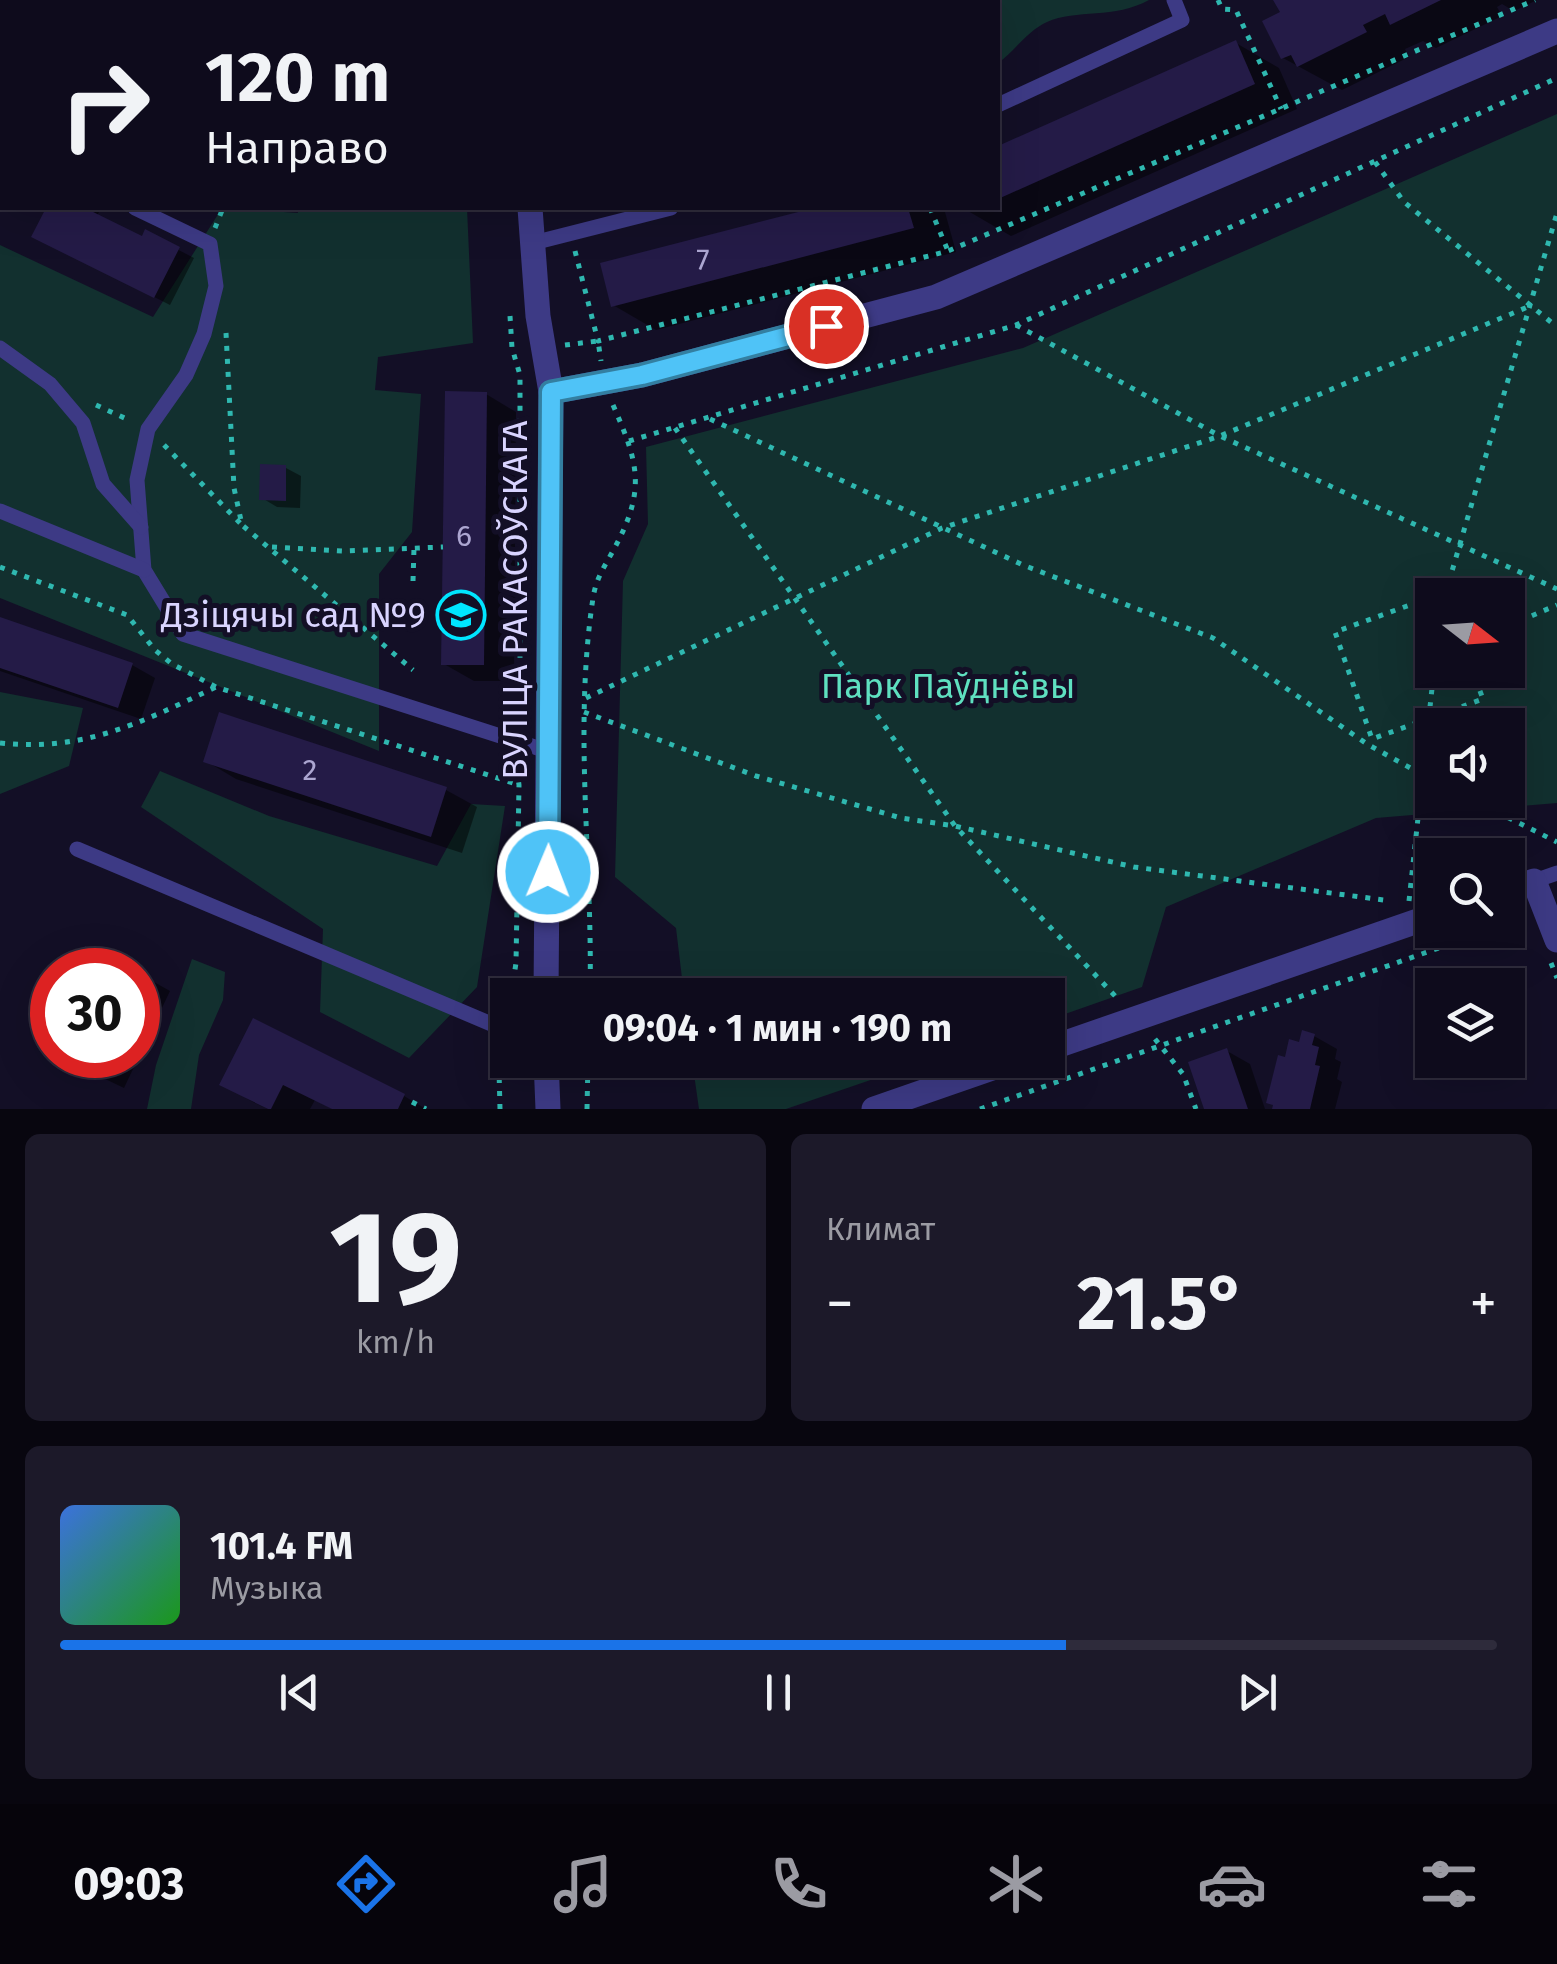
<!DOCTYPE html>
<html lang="ru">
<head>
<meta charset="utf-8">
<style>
	:root { --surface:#0e0b1c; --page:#1c1929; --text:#f1f3f6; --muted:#9b9ba3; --line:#2e2b3b; --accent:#1a73e8 }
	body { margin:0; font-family:"Fira Sans",sans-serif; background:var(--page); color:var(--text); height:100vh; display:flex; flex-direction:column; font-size:38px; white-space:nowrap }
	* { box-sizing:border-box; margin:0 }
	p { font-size:32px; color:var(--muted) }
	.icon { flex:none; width:55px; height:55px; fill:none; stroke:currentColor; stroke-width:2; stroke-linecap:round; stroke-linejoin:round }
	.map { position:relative; height:1109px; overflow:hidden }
	.drawer { display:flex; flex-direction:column; gap:25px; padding:25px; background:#08060f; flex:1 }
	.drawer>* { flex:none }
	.hud { position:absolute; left:0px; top:0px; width:1000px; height:210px; box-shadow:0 10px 40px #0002,0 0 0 2px var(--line); background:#0e0b1c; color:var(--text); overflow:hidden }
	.needle { width:65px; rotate:107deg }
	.buttons { position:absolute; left:1415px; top:578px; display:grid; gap:20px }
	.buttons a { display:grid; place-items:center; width:110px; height:110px; border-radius:0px; background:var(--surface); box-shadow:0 10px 40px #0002,0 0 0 2px var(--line); font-size:50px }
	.speed { position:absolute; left:30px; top:948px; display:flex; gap:20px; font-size:50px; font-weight:700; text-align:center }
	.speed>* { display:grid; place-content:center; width:130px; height:130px; border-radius:50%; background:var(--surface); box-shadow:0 10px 40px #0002,0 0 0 2px var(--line); line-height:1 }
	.speed .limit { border:15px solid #d22; background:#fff; color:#111 }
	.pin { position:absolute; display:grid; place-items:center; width:85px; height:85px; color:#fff; margin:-42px; border:5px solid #fff; border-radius:50%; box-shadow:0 2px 10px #0007 }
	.me { position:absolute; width:110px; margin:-55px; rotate:1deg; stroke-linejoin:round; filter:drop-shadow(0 0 8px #0008) }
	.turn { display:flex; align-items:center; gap:35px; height:210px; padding:0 40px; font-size:45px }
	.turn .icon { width:130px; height:130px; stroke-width:2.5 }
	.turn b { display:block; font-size:70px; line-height:85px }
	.big { font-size:75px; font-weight:700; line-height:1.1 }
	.drawer .card { flex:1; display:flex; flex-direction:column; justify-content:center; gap:15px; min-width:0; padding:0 35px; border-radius:15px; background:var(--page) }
	.drawer .dial { align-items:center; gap:0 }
	.dial b { font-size:130px; line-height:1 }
	.song { display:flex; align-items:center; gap:30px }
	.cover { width:120px; height:120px; border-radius:15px; background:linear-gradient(135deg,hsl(220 70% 55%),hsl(120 70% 35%)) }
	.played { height:10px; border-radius:5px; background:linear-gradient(90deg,var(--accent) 70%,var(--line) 70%) }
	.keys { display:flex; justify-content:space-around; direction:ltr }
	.heat { display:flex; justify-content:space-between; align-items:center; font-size:55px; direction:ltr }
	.drawer .tiles { flex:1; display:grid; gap:25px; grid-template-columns:1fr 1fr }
	.card:last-child { grid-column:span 2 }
	.trip { position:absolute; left:490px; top:978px; width:575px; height:100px; border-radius:0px; background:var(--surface); box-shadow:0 10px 40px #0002,0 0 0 2px var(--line); font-weight:700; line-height:100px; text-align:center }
	.tabs { display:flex; height:160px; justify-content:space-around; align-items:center; background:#06040b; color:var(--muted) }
	.tabs .icon { width:70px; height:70px }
	.tabs .on { color:var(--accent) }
	.tabs b { font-size:45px; color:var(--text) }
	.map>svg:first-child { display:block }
	.green { fill:#12302f; fill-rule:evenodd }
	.shadow { fill:#0007 }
	.building { fill:#241b47 }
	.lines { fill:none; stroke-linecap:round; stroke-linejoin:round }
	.path { stroke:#2fb8b0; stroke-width:5; stroke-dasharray:5 8; stroke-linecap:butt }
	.service { stroke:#3d3a85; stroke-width:15 }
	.minor { stroke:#3d3a85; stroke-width:25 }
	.route-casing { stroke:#337fa1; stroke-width:25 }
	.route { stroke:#4fc3f7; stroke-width:18 }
	.labels { text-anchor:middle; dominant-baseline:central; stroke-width:10; stroke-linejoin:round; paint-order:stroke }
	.number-label { font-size:30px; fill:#aca6d1 }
	.street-label { font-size:35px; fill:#d9d4ff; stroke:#130f26 }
	.poi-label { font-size:35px; fill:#d9d4ff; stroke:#130f26; text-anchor:end }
	.park-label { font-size:35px; fill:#5fe0c0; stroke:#130f26 }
</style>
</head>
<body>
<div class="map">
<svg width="1557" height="1109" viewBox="0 0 1557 1109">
	<rect width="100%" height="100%" fill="#130f26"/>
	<g class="green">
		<path d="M955 0H1149C1115 19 1076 9 1047 22 1027 31 1015 51 998 63V2H952Z"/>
		<path d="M1557 114V803L1376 818 1166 907 1142 987 1048 1020V995H684L676 928 615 877 623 581 648 524 646 447 1023 348ZM1508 595V670H1432V595ZM1508 725V800H1432V725Z"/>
		<path d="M222 208 298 213 297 208H467L473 343 378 357 375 390 421 394 412 532 379 574V751L0 598V245L153 317Z"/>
		<path d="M0 692 83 708 69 766 0 794Z"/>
		<path d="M160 771 269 816 437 866 471 804 505 806 477 987 409 1058 320 1012 323 929 141 807Z"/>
		<path d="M192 959 225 972 223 1000 199 1055 191 1109H147L156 1065Z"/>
		<path d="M692 1060H929L786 1109H699Z"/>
	</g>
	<g class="shadow">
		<path d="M269 0H473L472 2Z"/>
		<path d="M597 0H733L725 2Z"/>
		<path d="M1281 0H1537L1514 11 1502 4 1497 7 1502 16 1436 48 1423 41 1405 49 1409 57 1342 90 1283 58Z"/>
		<path d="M1236 43 1279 68 1297 109 1011 236 968 211 966 208H998V149Z"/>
		<path d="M48 208H91L99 212 97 216 143 239 146 233 194 258 170 305 34 236Z"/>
		<path d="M824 208H937L945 212 956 252 656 330 613 305 603 265Z"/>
		<path d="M486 394 516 412 514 681H474L444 664Z"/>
		<path d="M286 468 301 476 300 508 277 507 262 498Z"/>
		<path d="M0 619 132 665 155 678 141 719 0 671Z"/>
		<path d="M221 716 446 790 477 807 462 853 236 779 206 761Z"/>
		<path d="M138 973 170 991 124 1088 55 1055H138Z"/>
		<path d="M254 1022 404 1096 426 1109H333L315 1100 310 1109H268L253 1102 223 1084Z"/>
		<path d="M1314 1036 1337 1049 1335 1059 1341 1062 1337 1079 1342 1082 1335 1109H1275L1287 1060Z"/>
		<path d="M1227 1051 1250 1064 1265 1109H1207Z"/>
	</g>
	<g class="building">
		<path d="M1273 0H1441L1390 25 1385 14 1363 25 1367 32 1297 67 1291 55 1281 59 1262 21 1280 12Z"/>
		<path d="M1236 40 1255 84 998 199V146Z"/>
		<path d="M46 208H85L142 236 145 229 180 247 154 298 31 237Z"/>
		<path d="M814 208H908L914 228 611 307 600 263Z"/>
		<path d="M445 391 487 392 484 665H441Z"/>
		<path d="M260 464 286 465V501L259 500Z"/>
		<path d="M0 617 133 663 118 708 0 668Z"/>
		<path d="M219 712 447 787 431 837 203 762Z"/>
		<path d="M85 946 137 970H74Z"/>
		<path d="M52 1015V1055L37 1047Z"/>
		<path d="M253 1018 405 1094 398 1109H332L283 1085 271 1109H268L219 1085Z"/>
		<path d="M1302 1030 1315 1034 1312 1045 1319 1047 1315 1065 1320 1066 1310 1109H1272L1273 1105 1266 1103 1278 1055 1285 1057 1289 1039 1299 1042Z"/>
		<path d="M1227 1048 1248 1109H1204L1188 1062Z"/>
		<path d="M53 1055H111L100 1077Z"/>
	</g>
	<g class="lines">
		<g class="path">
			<path d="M1218 0 1222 9 1236 10 1281 109"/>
			<path d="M829 2 835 0"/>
			<path d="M1375 162 1404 202 1557 327"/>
			<path d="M0 182 2 177"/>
			<path d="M930 208 948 251"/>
			<path d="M215 228 223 208"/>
			<path d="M575 251 598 341 948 251 1535 0"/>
			<path d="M510 316 512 348 520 375V691L512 718"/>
			<path d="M1016 325 1220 436 1557 589"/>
			<path d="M226 333 234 488 242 525 413 670"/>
			<path d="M565 345 598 341 601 361"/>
			<path d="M96 405 131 421"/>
			<path d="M710 419 1023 565 1213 638 1367 744 1432 780"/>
			<path d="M675 428 955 826 1117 998"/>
			<path d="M629 441 1016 325 1557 78"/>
			<path d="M164 445 240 523"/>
			<path d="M272 547 343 551 443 547"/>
			<path d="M0 567 127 615 155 650 172 664 216 687 519 785"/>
			<path d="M413 581 414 548"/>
			<path d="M1445 595 1557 213"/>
			<path d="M1432 597 1335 632 1372 739 1483 699 1472 670"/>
			<path d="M1508 626 1557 605"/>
			<path d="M586 698 942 528 1220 436 1530 306"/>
			<path d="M584 712 756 776 901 818 955 826 1134 867 1391 901"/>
			<path d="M0 743C85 752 142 722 216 687"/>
			<path d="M1473 800 1557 842"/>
			<path d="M1409 901 1434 670"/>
			<path d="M1508 924 1524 918"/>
			<path d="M1551 963 1557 978"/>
			<path d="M511 995 516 963 519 785 516 763"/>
			<path d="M590 995C593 863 573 730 593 598 596 578 605 566 614 549 646 490 639 464 613 405"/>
			<path d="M1155 1039 1183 1074 1196 1109"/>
			<path d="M412 1102 426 1109"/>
			<path d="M500 1109 499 1070 503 1047"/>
			<path d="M587 1109 588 1060"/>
			<path d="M980 1109 1490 930"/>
		</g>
		<g class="service">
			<path d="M214 0 225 2"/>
			<path d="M881 2 886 0"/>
			<path d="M998 105 1182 20 1174 0"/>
			<path d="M0 142 2 143"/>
			<path d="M135 208 210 244 216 286 204 334 186 375 148 429 137 480 144 570 183 634 550 752"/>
			<path d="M533 243 671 208"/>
			<path d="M0 348 50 384 83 423 103 484 141 527"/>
			<path d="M0 511 144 570"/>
			<path d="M77 849 508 1031"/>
			<path d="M1534 881 1557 873"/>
		</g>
		<g class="minor">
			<path d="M511 0 512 2"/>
			<path d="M530 208 538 316 551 392 546 995"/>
			<path d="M551 392 642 375 936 297 1557 31"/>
			<path d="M1508 890 1534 881 1557 940"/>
			<path d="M1048 1049 1432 916"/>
			<path d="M546 1060 548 1109"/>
			<path d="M874 1109 1015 1060"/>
		</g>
	</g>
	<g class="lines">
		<g class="route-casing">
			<path id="route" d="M548 872 551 392 642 375 826 326"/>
		</g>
		<use href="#route" class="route"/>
	</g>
	<defs>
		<g id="school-ring" transform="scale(2.5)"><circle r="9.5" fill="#130f26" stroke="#00e5ff" stroke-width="1.5"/><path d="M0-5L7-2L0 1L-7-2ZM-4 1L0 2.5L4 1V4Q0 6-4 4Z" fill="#00e5ff"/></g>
	</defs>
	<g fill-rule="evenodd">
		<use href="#school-ring" x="461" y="615"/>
	</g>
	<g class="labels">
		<g class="number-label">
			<text x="703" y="260">7</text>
			<text x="464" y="536">6</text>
			<text x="310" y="770">2</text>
		</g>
		<g class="street-label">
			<text transform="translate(515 600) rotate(-90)">ВУЛІЦА РАКАСОЎСКАГА</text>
		</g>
		<g class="poi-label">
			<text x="426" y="615">Дзіцячы сад №9</text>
		</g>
		<g class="park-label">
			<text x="948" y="686">Парк Паўднёвы</text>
		</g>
	</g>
</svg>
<div class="buttons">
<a><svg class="needle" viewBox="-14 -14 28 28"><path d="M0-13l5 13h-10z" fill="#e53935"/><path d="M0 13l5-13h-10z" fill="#9b9ba3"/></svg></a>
<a><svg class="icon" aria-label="sound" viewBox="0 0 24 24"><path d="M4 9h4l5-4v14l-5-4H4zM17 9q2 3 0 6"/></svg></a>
<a><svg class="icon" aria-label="search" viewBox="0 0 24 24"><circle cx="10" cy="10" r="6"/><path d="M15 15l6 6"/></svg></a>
<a><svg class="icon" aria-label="layers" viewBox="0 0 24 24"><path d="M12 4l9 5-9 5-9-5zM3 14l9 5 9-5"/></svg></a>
</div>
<div class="speed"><div class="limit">30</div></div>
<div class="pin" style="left:826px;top:326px;background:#d93025"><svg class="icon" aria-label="arrive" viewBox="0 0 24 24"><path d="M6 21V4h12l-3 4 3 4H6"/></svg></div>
<svg class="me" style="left:548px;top:872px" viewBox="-20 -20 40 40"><circle r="17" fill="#4fc3f7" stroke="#fff" stroke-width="3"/><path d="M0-11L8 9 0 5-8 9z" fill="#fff"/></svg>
<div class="trip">09:04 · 1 мин · 190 m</div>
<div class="hud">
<div class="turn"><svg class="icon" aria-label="right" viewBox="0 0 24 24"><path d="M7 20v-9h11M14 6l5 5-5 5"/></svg><div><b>120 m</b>Направо</div></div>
</div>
</div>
<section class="drawer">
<div class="tiles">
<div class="card dial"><b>19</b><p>km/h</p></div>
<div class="card"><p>Климат</p>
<div class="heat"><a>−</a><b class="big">21.5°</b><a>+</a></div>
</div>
<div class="card">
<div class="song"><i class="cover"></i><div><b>101.4 FM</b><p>Музыка</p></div></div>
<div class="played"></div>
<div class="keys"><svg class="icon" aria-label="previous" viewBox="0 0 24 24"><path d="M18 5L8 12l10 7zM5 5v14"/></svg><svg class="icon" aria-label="pause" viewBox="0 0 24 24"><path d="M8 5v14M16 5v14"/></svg><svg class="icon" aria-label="next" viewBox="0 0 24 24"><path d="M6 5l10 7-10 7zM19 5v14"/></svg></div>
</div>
</div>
</section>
<nav class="tabs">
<b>09:03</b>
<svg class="icon on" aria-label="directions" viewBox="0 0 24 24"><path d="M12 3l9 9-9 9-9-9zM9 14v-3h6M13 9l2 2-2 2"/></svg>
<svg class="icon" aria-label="music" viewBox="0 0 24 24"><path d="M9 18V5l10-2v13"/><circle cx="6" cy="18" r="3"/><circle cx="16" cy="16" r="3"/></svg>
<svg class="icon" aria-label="phone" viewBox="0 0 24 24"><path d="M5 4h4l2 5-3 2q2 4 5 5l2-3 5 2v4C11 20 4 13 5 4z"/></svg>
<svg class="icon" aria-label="climate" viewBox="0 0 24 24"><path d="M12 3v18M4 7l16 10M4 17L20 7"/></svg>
<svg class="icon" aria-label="car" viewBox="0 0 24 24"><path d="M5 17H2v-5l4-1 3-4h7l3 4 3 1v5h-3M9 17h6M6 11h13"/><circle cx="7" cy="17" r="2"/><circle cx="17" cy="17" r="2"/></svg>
<svg class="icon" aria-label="filters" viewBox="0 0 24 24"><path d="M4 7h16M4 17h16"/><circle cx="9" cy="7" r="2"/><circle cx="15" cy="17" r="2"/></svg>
</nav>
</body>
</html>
